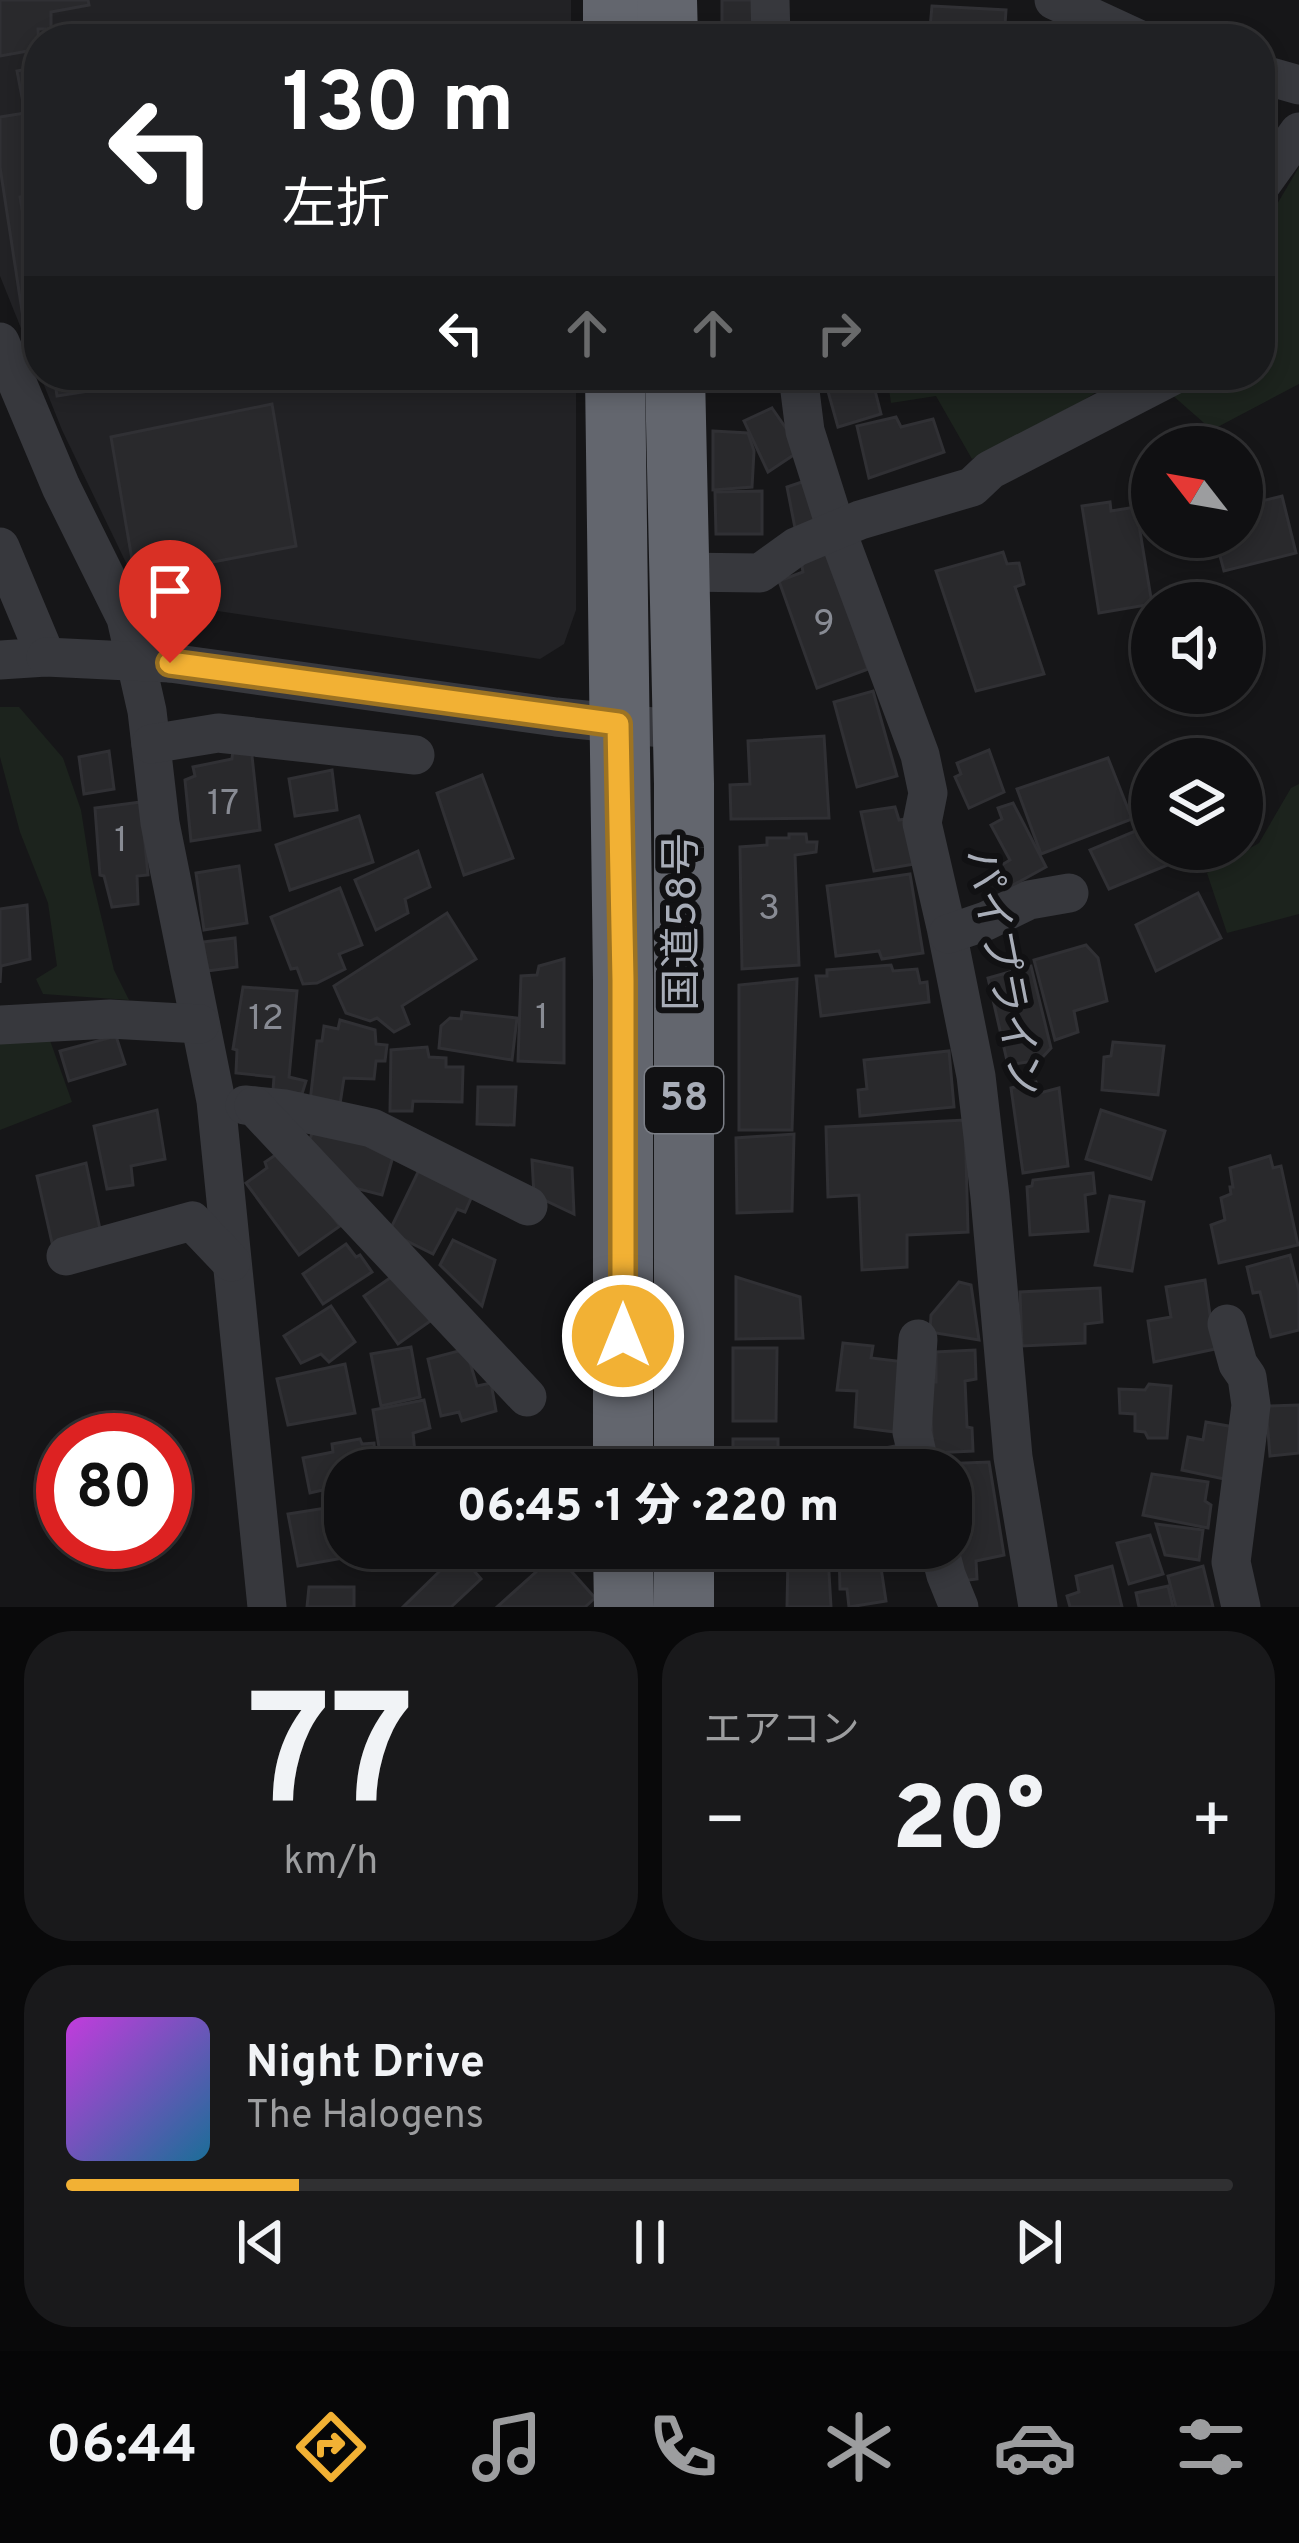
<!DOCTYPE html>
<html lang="ja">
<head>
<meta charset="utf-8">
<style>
	:root { --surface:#101012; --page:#19191b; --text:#f1f3f6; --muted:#9c9d9f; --line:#303032; --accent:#f2b134 }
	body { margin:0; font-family:Overpass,"Noto Sans JP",sans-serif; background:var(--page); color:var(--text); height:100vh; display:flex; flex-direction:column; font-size:45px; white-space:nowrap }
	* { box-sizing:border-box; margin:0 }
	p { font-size:39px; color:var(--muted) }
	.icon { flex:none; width:66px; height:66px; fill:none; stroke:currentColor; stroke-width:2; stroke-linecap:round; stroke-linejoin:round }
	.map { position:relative; height:1607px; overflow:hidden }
	.details { display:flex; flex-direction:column; gap:24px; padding:24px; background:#09090a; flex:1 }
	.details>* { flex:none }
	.banner { position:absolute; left:24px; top:24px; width:1251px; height:366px; border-radius:48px; box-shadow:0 6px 18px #0003,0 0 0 3px var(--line); background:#202124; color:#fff; overflow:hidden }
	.needle { width:78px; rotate:301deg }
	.tools { position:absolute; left:1131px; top:426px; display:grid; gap:24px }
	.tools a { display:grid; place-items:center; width:132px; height:132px; border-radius:50%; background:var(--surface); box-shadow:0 6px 18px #0003,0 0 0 3px var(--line); font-size:60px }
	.speed { position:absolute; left:36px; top:1413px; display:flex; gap:24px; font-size:60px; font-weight:700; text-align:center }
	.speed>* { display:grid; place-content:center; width:156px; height:156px; border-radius:50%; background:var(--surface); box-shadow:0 6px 18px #0003,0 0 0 3px var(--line); line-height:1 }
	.speed .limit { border:18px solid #d22; background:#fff; color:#111 }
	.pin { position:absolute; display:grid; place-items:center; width:102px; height:102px; color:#fff; margin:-123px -51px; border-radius:50% 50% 50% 0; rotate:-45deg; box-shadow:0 0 12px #0007 }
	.pin .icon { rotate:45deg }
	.me { position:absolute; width:132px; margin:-66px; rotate:0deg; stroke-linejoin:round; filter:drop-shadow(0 0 9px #0008) }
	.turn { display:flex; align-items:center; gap:42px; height:252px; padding:0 60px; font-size:54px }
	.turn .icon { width:156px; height:156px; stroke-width:2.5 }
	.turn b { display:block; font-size:84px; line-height:102px }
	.lanes { display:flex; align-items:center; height:114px; padding:0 60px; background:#0003; justify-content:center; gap:60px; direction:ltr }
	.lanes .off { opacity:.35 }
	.big { font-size:90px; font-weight:800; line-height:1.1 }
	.details .tile { flex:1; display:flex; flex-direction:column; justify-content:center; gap:18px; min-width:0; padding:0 42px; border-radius:48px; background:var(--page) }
	.details .dial { align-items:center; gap:0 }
	.dial b { font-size:156px; line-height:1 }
	.song { display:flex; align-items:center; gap:36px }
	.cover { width:144px; height:144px; border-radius:18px; background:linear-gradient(135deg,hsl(290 70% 55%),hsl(200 70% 35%)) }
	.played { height:12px; border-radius:6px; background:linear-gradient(90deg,var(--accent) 20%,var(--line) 20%) }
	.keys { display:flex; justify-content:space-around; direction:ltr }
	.heat { display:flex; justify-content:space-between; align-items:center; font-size:66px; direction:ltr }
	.details .tiles { flex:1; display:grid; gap:24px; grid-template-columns:1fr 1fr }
	.tile:last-child { grid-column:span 2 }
	.trip { position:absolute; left:324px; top:1449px; width:648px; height:120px; border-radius:48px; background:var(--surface); box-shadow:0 6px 18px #0003,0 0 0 3px var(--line); font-weight:800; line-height:120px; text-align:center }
	.dock { display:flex; height:192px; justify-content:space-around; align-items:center; background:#060607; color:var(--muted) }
	.dock .icon { width:84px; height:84px }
	.dock .active { color:var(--accent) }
	.dock b { font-size:54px; color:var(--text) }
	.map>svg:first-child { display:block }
	.built { fill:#222225 }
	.green { fill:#1c231d }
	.water { fill:#2c353c }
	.building { fill:#29292c; stroke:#303034; stroke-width:3 }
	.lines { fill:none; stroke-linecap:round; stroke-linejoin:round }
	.minor { stroke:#37383d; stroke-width:39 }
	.highway { stroke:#63666e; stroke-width:60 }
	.minor-bridge { stroke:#37383d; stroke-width:39 }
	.route-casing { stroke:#9d7322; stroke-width:30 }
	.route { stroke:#f2b134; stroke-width:21 }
	.labels { text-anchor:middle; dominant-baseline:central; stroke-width:12; stroke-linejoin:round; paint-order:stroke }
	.number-label { font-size:36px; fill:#888b94 }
	.shield { fill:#111113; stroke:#7b7e86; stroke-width:3 }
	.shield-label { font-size:39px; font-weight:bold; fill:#a8adb8 }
	.street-label { font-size:42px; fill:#a8adb8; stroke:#111113 }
</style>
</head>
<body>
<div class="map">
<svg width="1299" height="1607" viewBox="0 0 1299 1607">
	<rect width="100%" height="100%" fill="#161618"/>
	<g class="built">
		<path d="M0 0H571V39H39V373L0 276Z"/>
		<path d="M40 375H576V610L564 644 540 659 144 600 62 430Z"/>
	</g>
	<g class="green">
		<path d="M1299 167V384L1212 430 1171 394 1181 375H1260V233Z"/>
		<path d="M887 375H1122L1084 400 972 459 936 396 891 403Z"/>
		<path d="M19 707 63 758 81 810 91 874 114 970 129 1000 43 994 36 979 57 966 48 903 20 832 0 757V707Z"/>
		<path d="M1299 784V914L1227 933 1207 873 1259 843 1291 788Z"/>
		<path d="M47 1032 72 1102 0 1130V1041Z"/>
	</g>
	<path class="water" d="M39 194V243L28 245 20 197Z"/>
	<g class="building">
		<path d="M0 0H88L89 5 51 12V29H38L39 49 0 56Z"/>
		<path d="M722 0H759L758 39H722Z"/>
		<path d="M932 6 1006 10 1004 39H929Z"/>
		<path d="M39 67V80L35 81 39 104V194L20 197 28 245 39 243V353H35L33 337H26L0 167V117L25 113 17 71Z"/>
		<path d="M54 375H190L57 396Z"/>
		<path d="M833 375H871L881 414 838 427 824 377Z"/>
		<path d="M272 404 296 546 135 577 111 437Z"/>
		<path d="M772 408 801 450 768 472 744 421Z"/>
		<path d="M896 417 901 427 933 419 944 452 869 478 857 426Z"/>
		<path d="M713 431 748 433 754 451 752 487 713 490Z"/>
		<path d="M808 480 826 529 797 538 787 487Z"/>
		<path d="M762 491V534H716L715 492Z"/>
		<path d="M1282 496 1296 553 1224 571 1215 537H1242V506Z"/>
		<path d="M1110 502 1111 511 1136 507 1152 604 1099 613 1082 506Z"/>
		<path d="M1003 552 1007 564 1019 563 1024 584 1015 587 1044 674 976 691 936 571Z"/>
		<path d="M828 553 868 669 817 688 779 581 803 572 801 561Z"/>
		<path d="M873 691 897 776 857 787 834 702Z"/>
		<path d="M824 736 829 818 731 819 730 785 750 784 748 741Z"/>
		<path d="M251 747 260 830 191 841 185 780 195 776 193 767 232 759 233 750Z"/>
		<path d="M989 750 1004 792 969 808 955 777 961 774 957 763Z"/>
		<path d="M109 751 114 789 84 794 79 757Z"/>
		<path d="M1108 758 1132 819 1041 854 1017 789Z"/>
		<path d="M332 770 337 810 295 816 289 779Z"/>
		<path d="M482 775 513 858 464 875 437 793Z"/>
		<path d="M141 802 148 875 137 876 138 904 112 907 104 876 100 875 95 808Z"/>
		<path d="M1013 803 1046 867 1004 890 995 869 1010 860 991 825 1002 819 998 808Z"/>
		<path d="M895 807 899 820 906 819 914 864 874 871 861 812Z"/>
		<path d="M359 816 373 862 290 890 276 845Z"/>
		<path d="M1152 824V849H1168L1175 862 1109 889 1090 850Z"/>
		<path d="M789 834H806L807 842H817L816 852 795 855 799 965 742 969 740 847 767 845V838H789Z"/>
		<path d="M1193 849H1231L1199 864Z"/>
		<path d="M418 851 430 887 405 899 408 913 376 930 355 880Z"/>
		<path d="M239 866 247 923 204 930 196 873Z"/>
		<path d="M910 874 923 953 882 959 879 951 836 956 827 886Z"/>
		<path d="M340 888 362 945 339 954 345 969 317 983 303 984 297 968 291 969 271 917Z"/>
		<path d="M1198 893 1221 938 1156 971 1136 925Z"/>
		<path d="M27 905 30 959 1 966 0 983V909Z"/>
		<path d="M447 913 476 959 402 1006 409 1024 394 1032 377 1018 370 1021 346 1013 334 986Z"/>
		<path d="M235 938 237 967 207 971 203 942Z"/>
		<path d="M1086 945 1098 958 1107 1001 1074 1011 1078 1032 1055 1040 1034 960Z"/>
		<path d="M564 959V1063L518 1061 521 976 537 975 539 966Z"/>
		<path d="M891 965 893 971 917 969 920 983 927 982 929 1002 821 1016 816 976H827V970Z"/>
		<path d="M1031 966 1051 1048 1040 1060 1008 1065 988 978Z"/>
		<path d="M797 979 792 1130H739V985Z"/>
		<path d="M243 987 297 991 289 1077 306 1081 302 1094 273 1091 274 1077 236 1073 237 1050 233 1049Z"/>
		<path d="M462 1012 517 1018 512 1060 439 1048 441 1026 450 1018 461 1019Z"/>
		<path d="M340 1020 375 1030 376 1044 387 1045 385 1061H376L374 1079 344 1078 340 1104 310 1102 317 1041H322L324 1026 338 1029Z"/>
		<path d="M116 1036 125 1064 69 1081 60 1051Z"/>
		<path d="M1113 1042 1164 1046 1158 1095 1102 1090 1104 1057 1111 1056Z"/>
		<path d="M427 1047 429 1057 446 1058V1067H463L462 1102 413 1101 412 1111H390L391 1050Z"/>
		<path d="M949 1051 954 1107 860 1116 858 1090 867 1089 864 1060Z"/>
		<path d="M1036 1082 1040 1093 1059 1088 1068 1166 1023 1173 1011 1088Z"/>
		<path d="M478 1087H516L514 1125 477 1124Z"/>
		<path d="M157 1110 165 1159 131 1166 133 1185 107 1189 94 1126Z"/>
		<path d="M1101 1110 1165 1131 1151 1179 1086 1159Z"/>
		<path d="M965 1120 968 1232 907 1235V1267L862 1270 859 1195 828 1197 826 1127Z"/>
		<path d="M314 1128 394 1153 382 1195 339 1184 307 1147Z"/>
		<path d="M794 1134 792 1211 737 1213 736 1138Z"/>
		<path d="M283 1150 340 1226 299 1255 246 1183 267 1168 265 1162Z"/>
		<path d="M1270 1156 1273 1168 1281 1166 1298 1245 1219 1263 1211 1225 1225 1220 1221 1198 1231 1194 1230 1187H1233L1230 1168Z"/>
		<path d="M532 1160 572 1168 574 1214 534 1195Z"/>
		<path d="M86 1163 101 1234 53 1247 37 1176Z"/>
		<path d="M421 1166 475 1189 465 1212 457 1209 433 1254 389 1232Z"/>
		<path d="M1093 1173 1095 1193 1085 1195 1088 1231 1030 1235 1027 1187 1032 1186 1033 1180Z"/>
		<path d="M1110 1196 1144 1202 1132 1271 1095 1265Z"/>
		<path d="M453 1240 495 1260 482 1306 440 1265Z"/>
		<path d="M346 1244 356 1257 360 1255 372 1272 323 1304 303 1274Z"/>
		<path d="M1290 1255 1299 1291V1330L1271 1337 1260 1292 1253 1293 1247 1267Z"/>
		<path d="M400 1271 436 1317 398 1344 364 1296Z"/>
		<path d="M736 1277 800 1297 803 1338 736 1339Z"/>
		<path d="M1205 1280 1215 1349 1154 1362 1148 1321 1171 1317 1166 1287Z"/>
		<path d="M959 1282 971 1285 979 1340 930 1332 931 1315Z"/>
		<path d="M1100 1288 1102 1322 1085 1324V1343L1022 1346 1020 1292Z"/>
		<path d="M331 1306 355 1342 329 1362 321 1354 301 1363 284 1336Z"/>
		<path d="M843 1343 873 1346 871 1358 905 1362 895 1432 855 1427 857 1391 837 1390Z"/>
		<path d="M411 1347 420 1397 381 1406 371 1354Z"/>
		<path d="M733 1348H777L776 1421H733Z"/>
		<path d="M466 1349 477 1386 491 1383 496 1411 462 1421 459 1412 441 1416 428 1359Z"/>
		<path d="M975 1350 976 1379 965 1381 967 1427 972 1428 973 1451 933 1453 929 1382H936V1352Z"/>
		<path d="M345 1364 355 1413 288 1425 277 1379Z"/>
		<path d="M1149 1384 1171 1386 1167 1438H1148L1145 1432 1135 1431V1414L1120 1413 1119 1389 1145 1390Z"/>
		<path d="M424 1400 430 1428 413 1433 415 1453 381 1460 373 1410Z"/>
		<path d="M1299 1405V1453L1270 1456 1266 1406Z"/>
		<path d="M1206 1422 1234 1427 1224 1479 1182 1470 1188 1437 1203 1440Z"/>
		<path d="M360 1439 362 1444 374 1443 375 1458 363 1463 364 1470H345V1485L310 1493 303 1458 333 1452 332 1444Z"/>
		<rect x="733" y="1439" width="45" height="31"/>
		<path d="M900 1445 904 1470H867L865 1452Z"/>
		<path d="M989 1462 1004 1555 976 1561 977 1579 960 1581 951 1544V1470H939L940 1464Z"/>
		<path d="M1152 1474 1208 1482 1205 1501 1211 1505 1208 1528 1143 1515Z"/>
		<path d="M345 1505V1548H359L360 1555 298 1566 288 1514Z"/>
		<path d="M1156 1524 1203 1530 1199 1560 1165 1555Z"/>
		<path d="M1150 1535 1163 1574 1129 1584 1117 1543Z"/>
		<path d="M374 1548H414L415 1550 381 1565Z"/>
		<rect x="733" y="1548" width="46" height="4"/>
		<path d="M830 1548H878L886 1601 849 1607 847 1589H840L839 1550Z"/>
		<path d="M556 1554 595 1598 585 1607H497Z"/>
		<path d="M828 1556 831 1607H787L788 1557Z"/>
		<path d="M463 1558 481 1579 451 1607H403L449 1562Z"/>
		<path d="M1112 1566 1122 1607H1070L1067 1596 1079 1592 1076 1576Z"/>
		<path d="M1203 1566 1213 1607H1176L1168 1576Z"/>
		<path d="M1168 1586 1173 1607H1139L1136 1593Z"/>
		<path d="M309 1587H354V1607H307Z"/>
	</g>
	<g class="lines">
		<g class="minor">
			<path d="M770 0 771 39"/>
			<path d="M1054 0 1138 39"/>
			<path d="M1260 74 1299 85"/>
			<path d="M1260 186 1299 132"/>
			<path d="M0 342 61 487 126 618 147 711 160 823 216 1101 267 1607"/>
			<path d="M798 375 805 431 837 532 920 755 928 793 922 823 946 927 976 1076 990 1197 1013 1457 1038 1607"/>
			<path d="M0 547 46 657 0 660"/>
			<path d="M680 572 760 573 796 547 860 520 972 487 990 470 1174 375"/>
			<path d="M170 663 556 717 682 730"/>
			<path d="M151 744 218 733 415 755"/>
			<path d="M948 934 986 921 1029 900 1069 893"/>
			<path d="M0 1025 110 1019 200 1024"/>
			<path d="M245 1105 285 1109 372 1128 528 1206"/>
			<path d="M254 1106 527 1397"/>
			<path d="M66 1256 192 1221 231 1262"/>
			<path d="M1227 1324 1238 1364 1247 1377 1251 1405 1231 1562 1241 1607"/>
			<path d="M918 1339 912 1432 921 1470"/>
			<path d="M939 1548 946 1575 959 1607"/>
		</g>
		<g class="highway">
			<path d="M613 0V39"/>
			<path d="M667 0 668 39"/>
			<path d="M615 375 623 980V1470"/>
			<path d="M675 375 684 784V1470"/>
			<path d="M623 1548 624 1607"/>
			<path d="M684 1607V1548"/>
		</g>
		<path class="minor-bridge" d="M46 657 170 663"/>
	</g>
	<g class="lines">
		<g class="route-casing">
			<path id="route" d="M170 663 618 724 623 980V1336"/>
		</g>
		<use href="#route" class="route"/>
	</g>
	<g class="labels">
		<g class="number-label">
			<text x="824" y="625">9</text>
			<text x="223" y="805">17</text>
			<text x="121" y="842">1</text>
			<text x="769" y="910">3</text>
			<text x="542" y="1019">1</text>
			<text x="266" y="1020">12</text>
		</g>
		<rect class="shield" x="645" y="1067" width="78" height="66" rx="9"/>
		<g class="shield-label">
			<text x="684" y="1100">58</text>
		</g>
		<g class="street-label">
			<text transform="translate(684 922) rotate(-90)">国道58号</text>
			<text transform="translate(1001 973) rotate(79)">パイプライン</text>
		</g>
	</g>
</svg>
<div class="tools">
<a><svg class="needle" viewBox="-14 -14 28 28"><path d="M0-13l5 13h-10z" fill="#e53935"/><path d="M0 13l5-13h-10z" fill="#9c9d9f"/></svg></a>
<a><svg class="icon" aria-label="sound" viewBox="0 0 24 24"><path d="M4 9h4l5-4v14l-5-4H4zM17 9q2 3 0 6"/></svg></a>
<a><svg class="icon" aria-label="layers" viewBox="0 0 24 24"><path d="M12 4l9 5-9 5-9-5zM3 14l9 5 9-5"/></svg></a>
</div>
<div class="speed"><div class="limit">80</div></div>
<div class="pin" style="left:170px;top:663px;background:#d93025"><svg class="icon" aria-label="arrive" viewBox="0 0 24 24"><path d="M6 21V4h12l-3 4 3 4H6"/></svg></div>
<svg class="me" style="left:623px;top:1336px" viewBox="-20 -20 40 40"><circle r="17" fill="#f2b134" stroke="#fff" stroke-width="3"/><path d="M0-11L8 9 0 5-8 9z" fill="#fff"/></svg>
<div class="trip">06:45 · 1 分 · 220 m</div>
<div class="banner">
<div class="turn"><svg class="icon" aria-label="left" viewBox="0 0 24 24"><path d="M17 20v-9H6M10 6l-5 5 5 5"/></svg><div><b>130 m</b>左折</div></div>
<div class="lanes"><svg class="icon" aria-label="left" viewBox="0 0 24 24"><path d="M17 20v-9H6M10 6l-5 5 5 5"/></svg><svg class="icon off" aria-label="ahead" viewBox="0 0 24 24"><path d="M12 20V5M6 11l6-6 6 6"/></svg><svg class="icon off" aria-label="ahead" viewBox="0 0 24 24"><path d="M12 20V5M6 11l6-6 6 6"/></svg><svg class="icon off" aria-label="right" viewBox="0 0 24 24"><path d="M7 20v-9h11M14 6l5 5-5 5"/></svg></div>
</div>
</div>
<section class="details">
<div class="tiles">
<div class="tile dial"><b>77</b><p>km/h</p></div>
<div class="tile"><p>エアコン</p>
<div class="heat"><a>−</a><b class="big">20°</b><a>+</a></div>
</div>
<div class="tile">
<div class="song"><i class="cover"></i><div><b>Night Drive</b><p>The Halogens</p></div></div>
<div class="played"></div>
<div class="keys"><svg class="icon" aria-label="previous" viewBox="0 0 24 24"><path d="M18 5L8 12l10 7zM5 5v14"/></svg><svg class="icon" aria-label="pause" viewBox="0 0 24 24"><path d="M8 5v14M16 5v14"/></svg><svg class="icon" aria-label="next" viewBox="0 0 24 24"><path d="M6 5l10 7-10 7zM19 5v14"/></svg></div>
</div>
</div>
</section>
<nav class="dock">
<b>06:44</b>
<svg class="icon active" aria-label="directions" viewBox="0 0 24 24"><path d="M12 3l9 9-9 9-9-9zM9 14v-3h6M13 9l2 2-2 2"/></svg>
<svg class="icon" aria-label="music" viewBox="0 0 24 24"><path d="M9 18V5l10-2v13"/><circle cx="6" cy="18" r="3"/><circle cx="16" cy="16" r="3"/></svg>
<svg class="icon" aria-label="phone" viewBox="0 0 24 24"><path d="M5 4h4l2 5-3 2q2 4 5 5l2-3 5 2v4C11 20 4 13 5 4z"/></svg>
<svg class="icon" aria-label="climate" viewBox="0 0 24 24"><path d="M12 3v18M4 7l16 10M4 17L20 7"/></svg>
<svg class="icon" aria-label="car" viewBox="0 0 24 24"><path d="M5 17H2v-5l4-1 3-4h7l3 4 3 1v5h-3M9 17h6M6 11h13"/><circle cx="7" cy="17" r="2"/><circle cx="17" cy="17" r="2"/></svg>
<svg class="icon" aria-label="filters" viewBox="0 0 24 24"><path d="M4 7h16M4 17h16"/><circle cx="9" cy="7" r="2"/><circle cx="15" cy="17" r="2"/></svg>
</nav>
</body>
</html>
